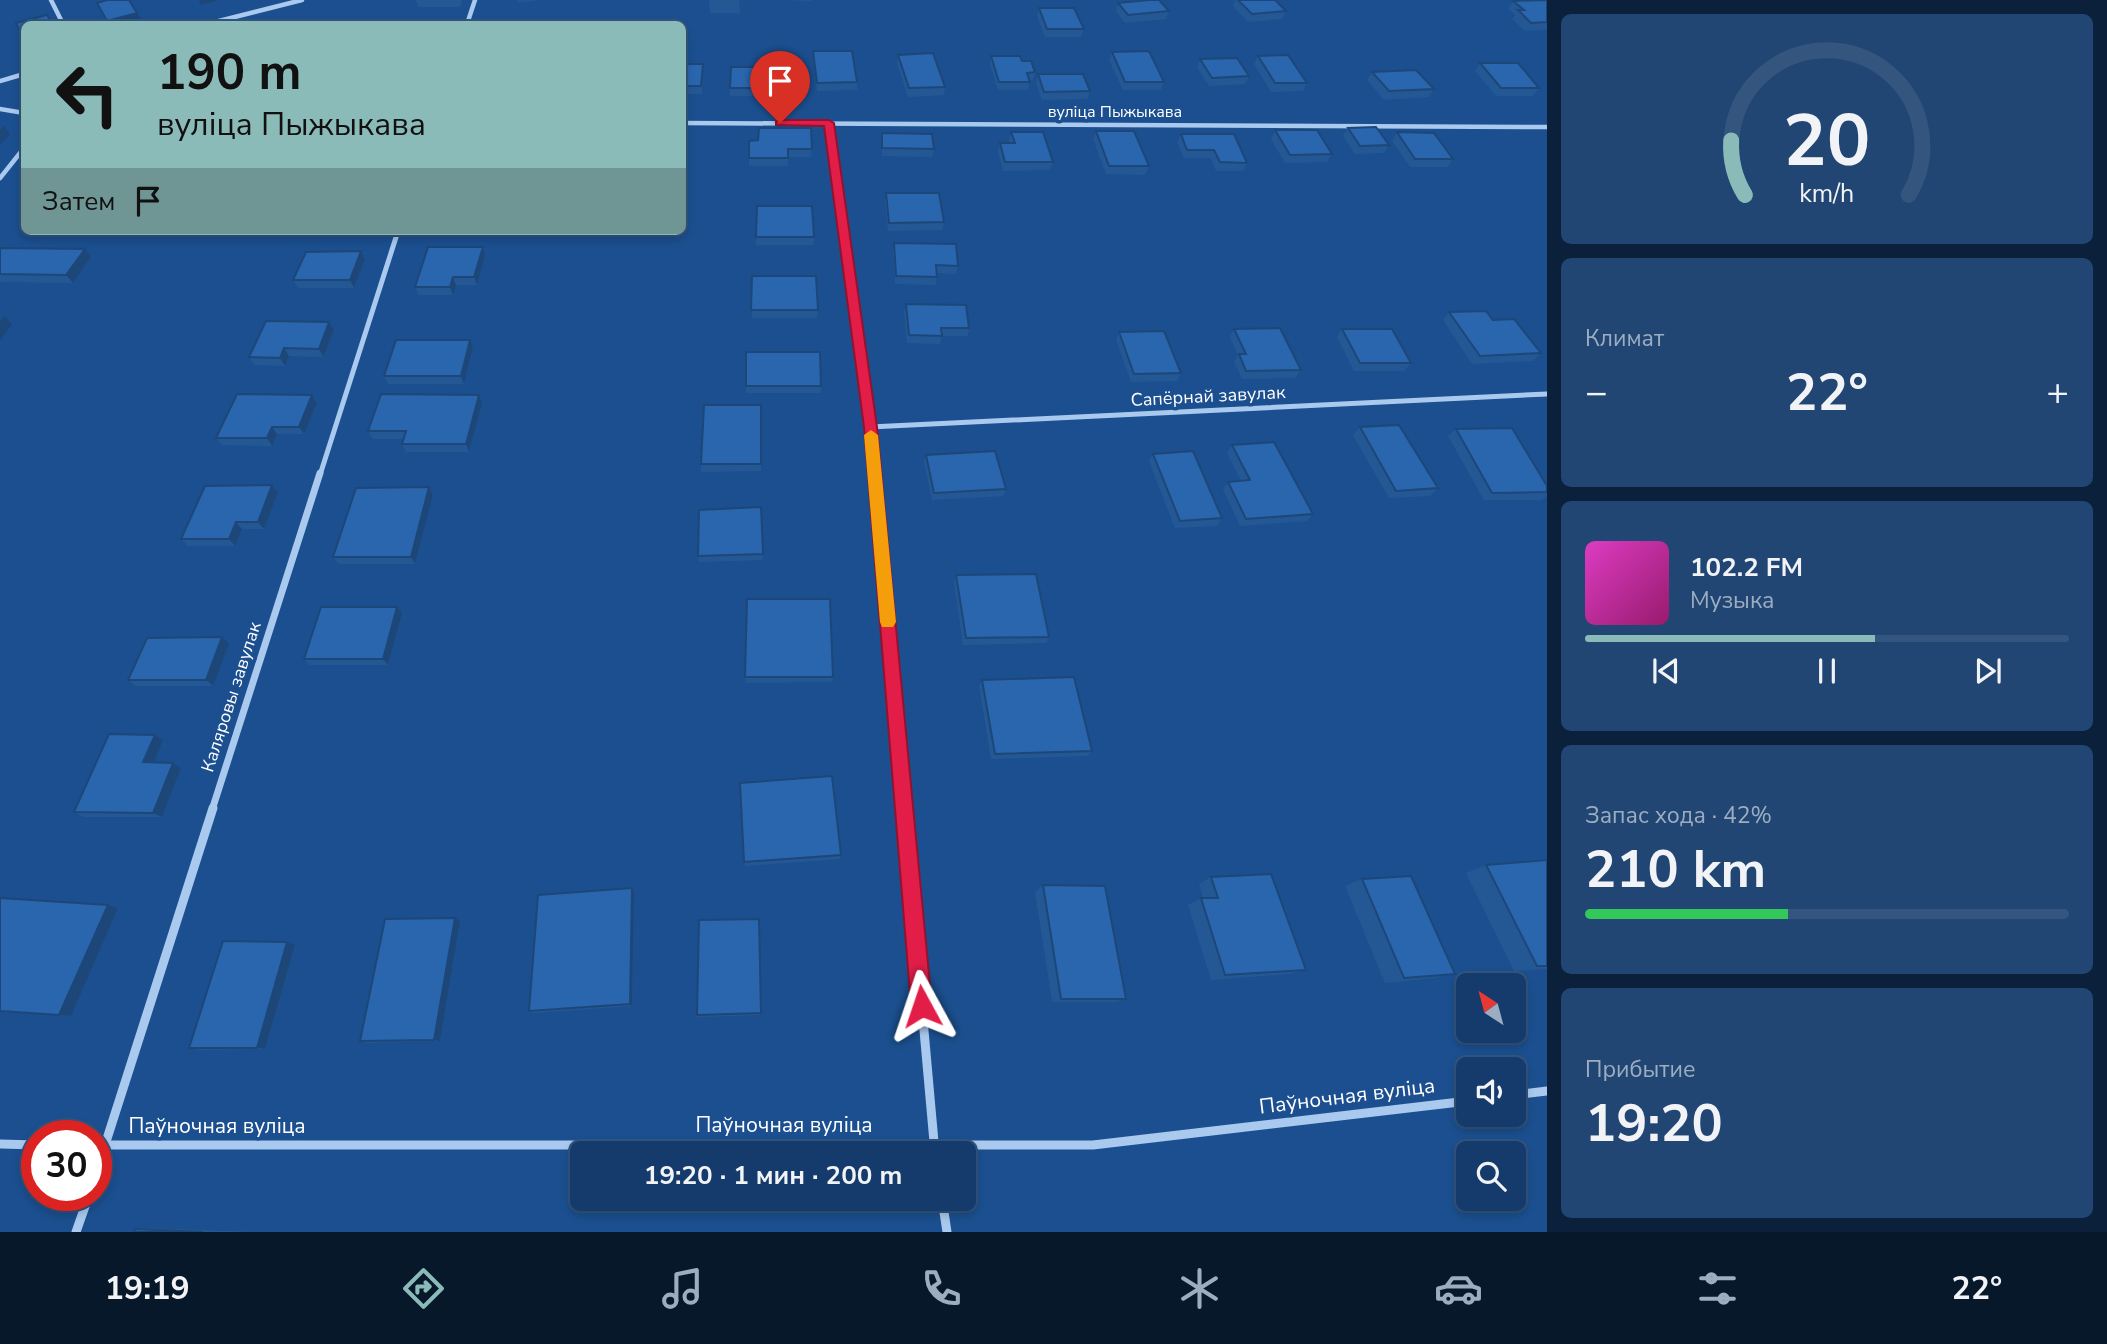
<!DOCTYPE html>
<html lang="ru">
<head>
<meta charset="utf-8">
<style>
	:root { --surface:#143b6b; --page:#214673; --text:#f1f3f6; --muted:#9dadc1; --line:#33557e; --accent:#8bbbb9 }
	body { margin:0; font-family:"Nunito Sans",sans-serif; background:var(--page); color:var(--text); height:100vh; display:flex; flex-direction:column; font-size:26px; white-space:nowrap }
	* { box-sizing:border-box; margin:0 }
	p { font-size:23px; color:var(--muted) }
	.icon { flex:none; width:38px; height:38px; fill:none; stroke:currentColor; stroke-width:2; stroke-linecap:round; stroke-linejoin:round }
	.map { position:relative; flex:1; overflow:hidden }
	.side { display:flex; flex-direction:column; gap:14px; padding:14px; background:#0b203b; width:560px }
	.side>* { flex:none }
	.hud { position:absolute; left:21px; top:21px; width:665px; height:214px; border-radius:10px; box-shadow:0 4px 10px #0003,0 0 0 2px var(--line); background:#8bbbb9; color:#111; overflow:hidden }
	.needle { width:46px; rotate:324deg }
	.tools { position:absolute; left:1456px; top:973px; display:grid; gap:14px }
	.tools a { display:grid; place-items:center; width:70px; height:70px; border-radius:10px; background:var(--surface); box-shadow:0 4px 10px #0003,0 0 0 2px var(--line); font-size:35px }
	.speed { position:absolute; left:21px; top:1120px; display:flex; gap:14px; font-size:35px; font-weight:700; text-align:center }
	.speed>* { display:grid; place-content:center; width:91px; height:91px; border-radius:50%; background:var(--surface); box-shadow:0 4px 10px #0003,0 0 0 2px var(--line); line-height:1 }
	.speed .limit { border:10px solid #d22; background:#fff; color:#111 }
	.pin { position:absolute; display:grid; place-items:center; width:60px; height:60px; color:#fff; margin:-72px -30px; border-radius:50% 50% 50% 0; rotate:-45deg; box-shadow:0 0 7px #0007 }
	.pin .icon { rotate:45deg }
	.me { position:absolute; width:77px; margin:-38px; rotate:355deg; stroke-linejoin:round; filter:drop-shadow(0 0 5px #0008) }
	.turn { display:flex; align-items:center; gap:24px; height:147px; padding:0 21px; font-size:32px }
	.turn .icon { width:91px; height:91px; stroke-width:2.5 }
	.turn b { display:block; font-size:49px; line-height:60px }
	.then { display:flex; align-items:center; height:66px; padding:0 21px; background:#0003; gap:14px; font-size:26px }
	.big { font-size:52px; font-weight:700; line-height:1.1 }
	.side .tile { flex:1; display:flex; flex-direction:column; justify-content:center; gap:10px; min-width:0; padding:0 24px; border-radius:10px; background:var(--page) }
	.side .dial { align-items:center; gap:0 }
	.dial svg { height:182px; overflow:visible; fill:none; stroke:var(--line); stroke-width:7; stroke-linecap:round; text-anchor:middle }
	.dial text { fill:var(--text); stroke:none }
	.song { display:flex; align-items:center; gap:21px }
	.cover { width:84px; height:84px; border-radius:10px; background:linear-gradient(135deg,hsl(310 70% 55%),hsl(320 70% 35%)) }
	.played { height:7px; border-radius:4px; background:linear-gradient(90deg,var(--accent) 60%,var(--line) 60%) }
	.keys { display:flex; justify-content:space-around; direction:ltr }
	.heat { display:flex; justify-content:space-between; align-items:center; font-size:38px; direction:ltr }
	.charge { height:10px; border-radius:5px; background:linear-gradient(90deg,#34c759 42%,var(--line) 0) }
	.trip { position:absolute; left:570px; top:1141px; width:406px; height:70px; border-radius:10px; background:var(--surface); box-shadow:0 4px 10px #0003,0 0 0 2px var(--line); font-weight:700; line-height:70px; text-align:center }
	.tab-bar { display:flex; height:112px; justify-content:space-around; align-items:center; background:#08182b; color:var(--muted) }
	.tab-bar .icon { width:49px; height:49px }
	.tab-bar .on { color:var(--accent) }
	.tab-bar b { font-size:32px; color:var(--text) }
	main { display:flex; flex:1; min-height:0 }
	.map>svg:first-child { display:block }
	.lines { fill:none; stroke-linecap:round; stroke-linejoin:round }
	.street-far3 { stroke:#a9c9ee; stroke-width:4.5 }
	.street-far2 { stroke:#a9c9ee; stroke-width:5 }
	.street-far1 { stroke:#a9c9ee; stroke-width:7 }
	.street { stroke:#a9c9ee; stroke-width:9 }
	.wall { fill:#245895 }
	.shaded-wall { fill:#1d4779 }
	.building { fill:#2a66ad; stroke:#1d4779; stroke-width:2 }
	.route { fill:#e11d48; stroke:#92132f; stroke-width:2 }
	.slow { fill:#f59e0b }
	.labels { text-anchor:middle; dominant-baseline:central; stroke-width:7; stroke-linejoin:round; paint-order:stroke }
	.far-street-label { font-size:16px; fill:#fff; stroke:#1b4f8f }
	.street-label { font-size:18px; fill:#fff; stroke:#1b4f8f }
	.near-street-label { font-size:21px; fill:#fff; stroke:#1b4f8f }
</style>
</head>
<body>
<main>
<div class="map">
<svg width="1547" height="1232" viewBox="0 0 1547 1232">
	<rect width="100%" height="100%" fill="#1b4f8f"/>
	<g class="lines">
		<g class="street-far3">
			<path d="M51 0 63 24"/>
			<path d="M207 24 302 0"/>
			<path d="M467 24 475 0"/>
			<path d="M0 81 24 74"/>
			<path d="M24 92 21 112 24 147"/>
			<path d="M0 109 24 113"/>
			<path d="M682 123 1547 127"/>
			<path d="M829 123 841 210"/>
			<path d="M0 178 24 148"/>
		</g>
		<g class="street-far2">
			<path d="M841 209 874 475"/>
			<path d="M870 427 1547 394"/>
			<path d="M320 475 398 231"/>
		</g>
		<g class="street-far1">
			<path d="M874 473 904 810"/>
			<path d="M212 810 320 473"/>
		</g>
		<g class="street">
			<path d="M904 808 935 1153"/>
			<path d="M1514 1095 1547 1091"/>
			<path d="M0 1144 37 1145"/>
			<path d="M96 1145H1093L1468 1101"/>
			<path d="M96 1173 213 808"/>
			<path d="M942 1199 947 1232"/>
			<path d="M76 1232 89 1195"/>
		</g>
	</g>
	<g class="wall">
		<path d="M416 0H462L460 7H418Z"/>
		<path d="M517 0H535V1L517 2Z"/>
		<path d="M709 0H739L740 13H710Z"/>
		<path d="M782 0H812V1Z"/>
		<path d="M1235 0H1275L1286 11 1282 19 1248 22 1233 6Z"/>
		<path d="M1547 0V30L1525 31 1512 19 1515 15 1508 9 1513 1Z"/>
		<path d="M1118 3 1169 11 1166 19 1125 23 1116 11Z"/>
		<path d="M1039 8 1084 29 1081 37H1045L1037 16Z"/>
		<path d="M813 51 857 82V90L817 91 813 59Z"/>
		<path d="M1112 52 1164 82 1161 90H1123L1109 60Z"/>
		<path d="M898 55 945 87 944 95 908 97 897 63Z"/>
		<path d="M991 56 1022 61 1035 72 1033 80 1029 81 1028 90H998L990 64Z"/>
		<path d="M1258 56 1307 83 1303 91 1271 92 1254 64Z"/>
		<path d="M1200 59 1249 76 1245 84 1209 86 1197 67Z"/>
		<path d="M1480 63 1539 88 1533 96H1496L1475 71Z"/>
		<path d="M682 64H703L702 94H682Z"/>
		<path d="M777 67V91H759V96H730V88Z"/>
		<path d="M1372 72 1434 89 1429 97 1384 100 1367 80Z"/>
		<path d="M1038 74 1090 91 1087 99 1042 100 1036 83Z"/>
		<path d="M1348 128 1389 145 1384 153 1355 154 1343 136Z"/>
		<path d="M1275 130 1332 154 1327 162 1285 163 1271 139Z"/>
		<path d="M1096 131 1149 166 1145 175 1106 174 1093 139Z"/>
		<path d="M1011 132 1053 162 1050 170 1003 171 998 152 1000 143H1010L1009 141Z"/>
		<path d="M1397 132 1453 159 1447 167H1410L1392 141Z"/>
		<path d="M882 133 934 149 932 157 882 156Z"/>
		<path d="M1181 134 1247 163 1243 171H1216L1211 158H1184L1177 142Z"/>
		<path d="M749 141 812 149 811 157H788V166H749Z"/>
		<path d="M886 193 944 222 942 230 888 231 885 202Z"/>
		<path d="M757 206 814 237 813 245H756Z"/>
		<path d="M894 243 958 266 956 274 937 273 936 285 895 284 893 251Z"/>
		<path d="M0 248 85 249 91 257 73 283 0 282Z"/>
		<path d="M361 251 365 259 354 288H298L293 280Z"/>
		<path d="M485 255 477 285H456L453 295H418L415 287Z"/>
		<path d="M752 276 818 310 817 318H752Z"/>
		<path d="M906 304 969 328 968 336H942L940 344 907 343 904 312Z"/>
		<path d="M1449 312 1493 320 1541 353 1533 361 1472 364 1443 320Z"/>
		<path d="M329 322 334 330 323 357 289 356 285 366 255 365 249 357Z"/>
		<path d="M1234 329 1301 370 1295 378 1242 379 1234 362 1238 355 1230 337Z"/>
		<path d="M1342 329 1411 363 1404 371H1354L1337 337Z"/>
		<path d="M1119 332 1181 373 1177 381 1131 382 1116 340Z"/>
		<path d="M473 347 464 384H388L384 376Z"/>
		<rect x="746" y="386" width="75" height="7"/>
		<path d="M312 395 317 403 304 434H277L272 446 222 445 216 438Z"/>
		<path d="M479 395 482 403 469 452H406L402 444 404 439H373L368 431Z"/>
		<path d="M761 405V471L701 472V464Z"/>
		<path d="M1360 427 1438 488 1430 496 1389 498 1353 435Z"/>
		<path d="M1456 429 1547 486V496L1542 500H1484L1448 436Z"/>
		<path d="M1232 445 1313 514 1307 521 1240 526 1223 489 1228 482 1241 481 1227 453Z"/>
		<path d="M1153 454 1222 518 1217 526 1175 528 1149 461Z"/>
		<path d="M926 455 1006 489 1003 496 932 500 924 462Z"/>
		<path d="M429 487 433 495 415 564H339L333 557Z"/>
		<path d="M278 493 264 529H242L235 546H188L181 539Z"/>
		<path d="M761 507 763 560 699 562 698 556Z"/>
		<path d="M956 575 1049 637 1046 643 963 645 954 582Z"/>
		<path d="M397 607 402 613 388 665H310L304 659Z"/>
		<path d="M229 644 213 686H136L128 680Z"/>
		<path d="M745 677H833L832 682 746 683Z"/>
		<path d="M982 680 1092 751 1088 756 991 759 979 686Z"/>
		<path d="M155 735 163 740 154 762 173 763 181 768 162 817H84L74 812Z"/>
		<path d="M740 783 841 855 840 859 745 866Z"/>
		<path d="M1547 860V969L1514 971 1466 873 1486 865Z"/>
		<path d="M1211 877 1306 970 1289 974 1211 980 1188 905 1201 898H1203L1199 884Z"/>
		<path d="M1362 879 1455 974 1435 978 1385 983 1345 886Z"/>
		<path d="M1043 885 1126 999 1115 1002H1052L1035 892Z"/>
		<path d="M632 888 634 892 632 1006 533 1013 529 1011Z"/>
		<path d="M0 898 108 905 118 908 71 1016 0 1012Z"/>
		<path d="M759 919 761 1015 698 1017 697 1015Z"/>
		<path d="M460 921 440 1041 367 1043 360 1041Z"/>
		<path d="M287 942 295 945 265 1049 198 1050 189 1048Z"/>
		<path d="M146 1228 252 1232H134L135 1229Z"/>
	</g>
	<g class="shaded-wall">
		<path d="M199 0H216V1L201 5Z"/>
		<path d="M137 13 142 21 130 24H109L107 21Z"/>
		<path d="M4 126 10 134 0 145V130Z"/>
		<path d="M483 247 485 255 477 285 474 277Z"/>
		<path d="M85 249 91 257 73 283 66 275Z"/>
		<path d="M361 251 365 259 354 288 350 280Z"/>
		<path d="M453 277 456 285 453 295 450 287Z"/>
		<path d="M4 316 12 324 0 341V322Z"/>
		<path d="M329 322 334 330 323 357 319 349Z"/>
		<path d="M470 340 473 347 464 384 461 376Z"/>
		<path d="M284 348 289 356 285 366 280 358Z"/>
		<path d="M312 395 317 403 304 434 299 427Z"/>
		<path d="M479 395 482 403 469 452 466 444Z"/>
		<path d="M272 427 277 434 272 446 267 438Z"/>
		<path d="M272 485 278 493 264 529 258 522Z"/>
		<path d="M429 487 433 495 415 564 411 557Z"/>
		<path d="M236 522 242 529 235 546 229 539Z"/>
		<path d="M397 607 402 613 388 665 383 659Z"/>
		<path d="M222 637 229 644 213 686 206 680Z"/>
		<path d="M155 735 163 740 152 767 143 762Z"/>
		<path d="M173 763 181 768 162 817 153 813Z"/>
		<path d="M632 888 634 892 632 1006 630 1004Z"/>
		<path d="M108 905 118 908 71 1016 59 1015Z"/>
		<path d="M455 918 460 921 440 1041 434 1040Z"/>
		<path d="M287 942 295 945 265 1049 257 1048Z"/>
	</g>
	<g class="building">
		<path d="M107 0H129L137 13 107 21 97 3Z"/>
		<path d="M1149 0H1159L1169 11 1128 15 1118 3Z"/>
		<path d="M1238 0H1275L1286 11 1252 14Z"/>
		<path d="M1547 0V22L1531 23 1518 10H1524L1513 1Z"/>
		<path d="M1039 8H1074L1084 29H1047Z"/>
		<path d="M47 15 53 24H24V39L16 23Z"/>
		<path d="M813 51H852L857 82 817 83Z"/>
		<path d="M1149 51 1164 82H1125L1112 52Z"/>
		<path d="M933 53 945 87 909 88 898 55Z"/>
		<path d="M1288 55 1307 83H1275L1258 56Z"/>
		<path d="M991 56H1020L1022 61H1031L1035 72 1027 73 1030 82H999Z"/>
		<path d="M1237 58 1249 76 1212 78 1200 59Z"/>
		<path d="M1480 63H1518L1539 88H1501Z"/>
		<path d="M682 64H703L701 86H682Z"/>
		<path d="M731 67H777V83H759V88H730Z"/>
		<path d="M1416 70 1434 89 1389 91 1372 72Z"/>
		<path d="M1038 74H1083L1090 91 1044 92Z"/>
		<path d="M1376 127 1389 145 1360 146 1348 128Z"/>
		<path d="M759 128H811L812 149H788V158H749V141L758 140Z"/>
		<path d="M1275 130H1317L1332 154 1290 155Z"/>
		<path d="M1096 131H1134L1149 166H1109Z"/>
		<path d="M1011 132H1043L1053 162H1005L1000 143H1015Z"/>
		<path d="M1397 132 1434 133 1453 159H1415Z"/>
		<path d="M882 133 932 134 934 149 882 148Z"/>
		<path d="M1181 134H1234L1247 163 1220 162 1214 150H1187Z"/>
		<path d="M886 193H939L944 222 889 223Z"/>
		<path d="M757 206H812L814 237H756Z"/>
		<path d="M894 243 956 244 958 266 936 265 937 277 896 276Z"/>
		<path d="M428 247H483L474 277H453L450 287H415Z"/>
		<path d="M0 248 85 249 66 275 0 274Z"/>
		<path d="M361 251 350 280H293L306 252Z"/>
		<path d="M752 276H816L818 310H751Z"/>
		<path d="M906 304 966 305 969 328H941L942 336 909 335Z"/>
		<path d="M1486 311 1493 320 1514 319 1541 353 1480 356 1449 312Z"/>
		<path d="M266 321 329 322 319 349 284 348 280 358 249 357Z"/>
		<path d="M1280 328 1301 370 1246 371 1239 354H1246L1234 329Z"/>
		<path d="M1342 329H1392L1411 363H1360Z"/>
		<path d="M1164 331 1181 373 1134 374 1119 332Z"/>
		<path d="M396 340H470L461 376H384Z"/>
		<path d="M746 352H820L821 386H746Z"/>
		<path d="M237 394 312 395 299 427H272L267 438H216Z"/>
		<path d="M381 394 479 395 466 444H402L406 431H368Z"/>
		<path d="M704 405H761V464H701Z"/>
		<path d="M1399 425 1438 488 1396 491 1360 427Z"/>
		<path d="M1512 428 1547 486V492L1492 493 1456 429Z"/>
		<path d="M1274 442 1313 514 1246 519 1228 482 1250 480 1232 445Z"/>
		<path d="M995 451 1006 489 934 493 926 455Z"/>
		<path d="M1193 451 1222 518 1180 521 1153 454Z"/>
		<path d="M272 485 258 522H236L229 539H181L205 486Z"/>
		<path d="M429 487 411 557H333L356 488Z"/>
		<path d="M761 507 763 554 698 556 699 510Z"/>
		<path d="M1036 574 1049 637 966 638 956 575Z"/>
		<path d="M747 599H830L833 677H745Z"/>
		<path d="M321 607H397L383 659H304Z"/>
		<path d="M222 637 206 680H128L147 638Z"/>
		<path d="M1074 677 1092 751 995 754 982 680Z"/>
		<path d="M109 734 155 735 143 762 173 763 153 813 74 812Z"/>
		<path d="M832 776 841 855 744 862 740 783Z"/>
		<path d="M1547 860V966H1537L1486 865Z"/>
		<path d="M1271 874 1306 970 1225 975 1201 898H1218L1211 877Z"/>
		<path d="M1411 876 1455 974 1404 978 1362 879Z"/>
		<path d="M1043 885 1105 886 1126 999H1061Z"/>
		<path d="M632 888 630 1004 529 1011 538 895Z"/>
		<path d="M0 898 108 905 59 1015 0 1011Z"/>
		<path d="M455 918 434 1040 360 1041 385 919Z"/>
		<path d="M759 919 761 1013 697 1015 699 920Z"/>
		<path d="M223 941 287 942 257 1048H189Z"/>
		<path d="M135 1229 203 1232H134Z"/>
	</g>
	<path class="route" d="M780 120H829L834 123 877 427 932 1006 929 1013 922 1016 914 1013 911 1006 864 427 824 126 776 125V121Z"/>
	<path class="slow" d="M871 430 878 435 896 622 893 627H882L880 622 864 435Z"/>
	<g class="labels">
		<g class="far-street-label">
			<text x="1115" y="112">вуліца Пыжыкава</text>
		</g>
		<g class="street-label">
			<text transform="translate(1208 396) rotate(-3)">Сапёрнай завулак</text>
			<text transform="translate(231 697) rotate(-72)">Каляровы завулак</text>
		</g>
		<g class="near-street-label">
			<text transform="translate(1347 1096) rotate(-7)">Паўночная вуліца</text>
			<text x="784" y="1125">Паўночная вуліца</text>
			<text x="217" y="1126">Паўночная вуліца</text>
		</g>
	</g>
</svg>
<div class="tools">
<a><svg class="needle" viewBox="-14 -14 28 28"><path d="M0-13l5 13h-10z" fill="#e53935"/><path d="M0 13l5-13h-10z" fill="#9dadc1"/></svg></a>
<a><svg class="icon" aria-label="sound" viewBox="0 0 24 24"><path d="M4 9h4l5-4v14l-5-4H4zM17 9q2 3 0 6"/></svg></a>
<a><svg class="icon" aria-label="search" viewBox="0 0 24 24"><circle cx="10" cy="10" r="6"/><path d="M15 15l6 6"/></svg></a>
</div>
<div class="speed"><div class="limit">30</div></div>
<div class="pin" style="left:780px;top:123px;background:#d93025"><svg class="icon" aria-label="arrive" viewBox="0 0 24 24"><path d="M6 21V4h12l-3 4 3 4H6"/></svg></div>
<svg class="me" style="left:922px;top:1006px" viewBox="-20 -20 40 40"><path d="M0-17L14 15 0 8-14 15z" fill="#e11d48" stroke="#fff" stroke-width="4"/></svg>
<div class="trip">19:20 · 1 мин · 200 m</div>
<div class="hud">
<div class="turn"><svg class="icon" aria-label="left" viewBox="0 0 24 24"><path d="M17 20v-9H6M10 6l-5 5 5 5"/></svg><div><b>190 m</b>вуліца Пыжыкава</div></div>
<div class="then">Затем<svg class="icon" aria-label="arrive" viewBox="0 0 24 24"><path d="M6 21V4h12l-3 4 3 4H6"/></svg></div>
</div>
</div>
<section class="side">
<div class="tile dial"><svg viewBox="0 0 100 80">
<path d="M14 69A42 42 0 1 1 86 69"/>
<path d="M14 69A42 42 0 0 1 8 45" stroke="#8bbbb9"/>
<text x="50" y="56" font-size="32" font-weight="700">20</text>
<text x="50" y="72" font-size="11">km/h</text>
</svg></div>
<div class="tile"><p>Климат</p>
<div class="heat"><a>−</a><b class="big">22°</b><a>+</a></div>
</div>
<div class="tile">
<div class="song"><i class="cover"></i><div><b>102.2 FM</b><p>Музыка</p></div></div>
<div class="played"></div>
<div class="keys"><svg class="icon" aria-label="previous" viewBox="0 0 24 24"><path d="M18 5L8 12l10 7zM5 5v14"/></svg><svg class="icon" aria-label="pause" viewBox="0 0 24 24"><path d="M8 5v14M16 5v14"/></svg><svg class="icon" aria-label="next" viewBox="0 0 24 24"><path d="M6 5l10 7-10 7zM19 5v14"/></svg></div>
</div>
<div class="tile"><p>Запас хода · 42%</p><b class="big">210 km</b><div class="charge"></div></div>
<div class="tile"><p>Прибытие</p><b class="big">19:20</b></div>
</section>
</main>
<nav class="tab-bar">
<b>19:19</b>
<svg class="icon on" aria-label="directions" viewBox="0 0 24 24"><path d="M12 3l9 9-9 9-9-9zM9 14v-3h6M13 9l2 2-2 2"/></svg>
<svg class="icon" aria-label="music" viewBox="0 0 24 24"><path d="M9 18V5l10-2v13"/><circle cx="6" cy="18" r="3"/><circle cx="16" cy="16" r="3"/></svg>
<svg class="icon" aria-label="phone" viewBox="0 0 24 24"><path d="M5 4h4l2 5-3 2q2 4 5 5l2-3 5 2v4C11 20 4 13 5 4z"/></svg>
<svg class="icon" aria-label="climate" viewBox="0 0 24 24"><path d="M12 3v18M4 7l16 10M4 17L20 7"/></svg>
<svg class="icon" aria-label="car" viewBox="0 0 24 24"><path d="M5 17H2v-5l4-1 3-4h7l3 4 3 1v5h-3M9 17h6M6 11h13"/><circle cx="7" cy="17" r="2"/><circle cx="17" cy="17" r="2"/></svg>
<svg class="icon" aria-label="filters" viewBox="0 0 24 24"><path d="M4 7h16M4 17h16"/><circle cx="9" cy="7" r="2"/><circle cx="15" cy="17" r="2"/></svg>
<b>22°</b>
</nav>
</body>
</html>
